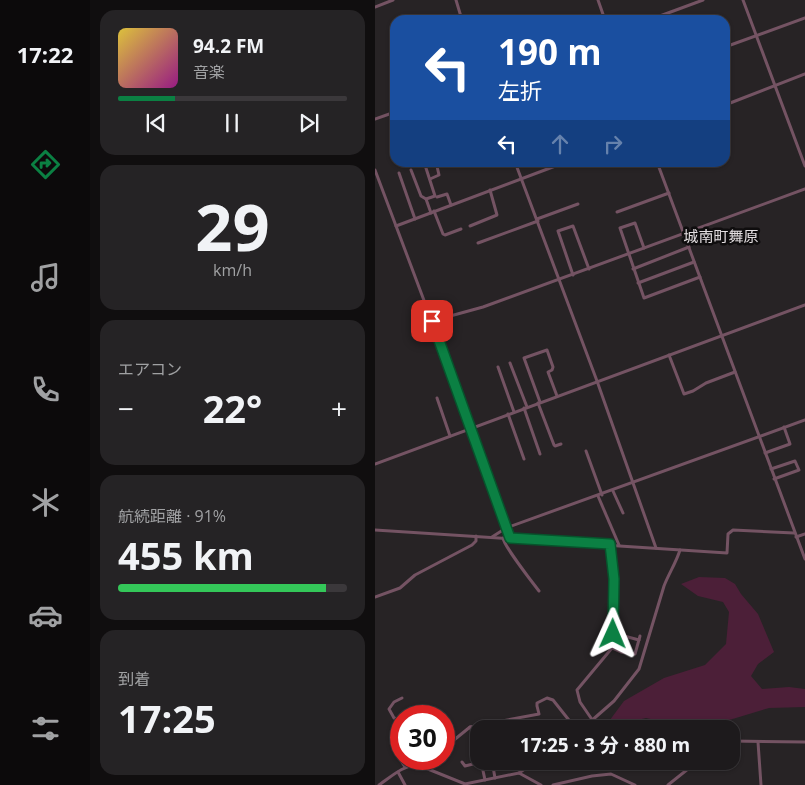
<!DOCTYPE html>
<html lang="ja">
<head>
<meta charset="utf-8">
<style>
	:root { --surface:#1d1a1c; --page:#252325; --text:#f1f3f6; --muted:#a0a1a3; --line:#3b383b; --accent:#0b8043 }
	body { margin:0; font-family:"Open Sans","Noto Sans JP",sans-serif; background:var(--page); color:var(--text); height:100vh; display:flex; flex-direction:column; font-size:19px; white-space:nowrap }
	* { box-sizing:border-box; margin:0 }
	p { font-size:16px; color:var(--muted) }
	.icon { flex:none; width:28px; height:28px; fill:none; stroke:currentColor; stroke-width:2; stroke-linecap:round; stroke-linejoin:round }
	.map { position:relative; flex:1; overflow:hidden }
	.side { display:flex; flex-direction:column; gap:10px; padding:10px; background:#100e0f; width:285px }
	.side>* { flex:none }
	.banner { position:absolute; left:15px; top:15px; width:340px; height:152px; border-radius:15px; box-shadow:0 1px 4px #0004,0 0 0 1px var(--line); background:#1a4fa0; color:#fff; overflow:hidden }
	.speed { position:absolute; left:15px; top:705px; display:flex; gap:10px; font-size:25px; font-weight:700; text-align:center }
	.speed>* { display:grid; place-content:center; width:65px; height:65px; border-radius:50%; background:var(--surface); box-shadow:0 1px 4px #0004,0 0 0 1px var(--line); line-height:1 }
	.speed .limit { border:8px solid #d22; background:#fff; color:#111 }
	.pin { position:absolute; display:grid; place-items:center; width:42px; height:42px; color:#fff; margin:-21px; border-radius:10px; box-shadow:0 2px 8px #0006 }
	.me { position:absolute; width:55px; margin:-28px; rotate:1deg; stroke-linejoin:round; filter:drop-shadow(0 0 4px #0008) }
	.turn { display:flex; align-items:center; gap:18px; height:105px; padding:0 25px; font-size:22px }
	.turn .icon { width:65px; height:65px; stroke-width:2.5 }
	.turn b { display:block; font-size:35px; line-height:42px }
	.lanes { display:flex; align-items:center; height:48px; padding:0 25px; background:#0003; justify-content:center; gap:25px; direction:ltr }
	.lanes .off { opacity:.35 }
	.big { font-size:38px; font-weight:700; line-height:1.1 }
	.side .widget { flex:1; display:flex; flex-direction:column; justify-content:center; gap:8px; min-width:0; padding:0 18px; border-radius:15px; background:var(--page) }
	.side .dial { align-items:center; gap:0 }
	.dial b { font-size:65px; line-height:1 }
	.song { display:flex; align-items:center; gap:15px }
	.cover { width:60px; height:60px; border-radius:8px; background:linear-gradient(135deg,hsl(50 70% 55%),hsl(310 70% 35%)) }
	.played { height:5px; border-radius:2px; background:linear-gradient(90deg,var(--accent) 25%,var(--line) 25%) }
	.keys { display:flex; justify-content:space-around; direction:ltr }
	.heat { display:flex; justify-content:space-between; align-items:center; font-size:28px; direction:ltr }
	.charge { height:8px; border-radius:4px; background:linear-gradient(90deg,#34c759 91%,var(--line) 0) }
	.trip { position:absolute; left:95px; top:720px; width:270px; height:50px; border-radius:15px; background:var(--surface); box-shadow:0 1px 4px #0004,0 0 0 1px var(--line); font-weight:700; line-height:50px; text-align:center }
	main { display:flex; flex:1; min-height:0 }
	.menu { display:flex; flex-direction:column; width:90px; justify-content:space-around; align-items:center; background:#0c0a0b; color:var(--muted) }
	.menu .icon { width:35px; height:35px }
	.menu .selected { color:var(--accent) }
	.menu b { font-size:22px; color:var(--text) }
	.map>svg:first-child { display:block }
	.green { fill:#4c1f38 }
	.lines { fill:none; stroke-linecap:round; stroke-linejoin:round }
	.minor { stroke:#745363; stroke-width:3 }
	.route-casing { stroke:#07532c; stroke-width:12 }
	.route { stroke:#0b8043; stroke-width:9 }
	.labels { text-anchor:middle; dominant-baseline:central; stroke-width:5; stroke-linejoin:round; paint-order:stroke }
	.quarter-label { font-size:15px; fill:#e4dfe1; stroke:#0f0d0e }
</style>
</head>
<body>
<main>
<nav class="menu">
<b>17:22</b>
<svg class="icon selected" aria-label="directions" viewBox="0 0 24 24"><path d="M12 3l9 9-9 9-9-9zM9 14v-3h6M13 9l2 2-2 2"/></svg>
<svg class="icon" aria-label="music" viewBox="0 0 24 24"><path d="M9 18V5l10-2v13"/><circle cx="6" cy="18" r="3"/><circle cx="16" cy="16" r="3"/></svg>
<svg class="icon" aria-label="phone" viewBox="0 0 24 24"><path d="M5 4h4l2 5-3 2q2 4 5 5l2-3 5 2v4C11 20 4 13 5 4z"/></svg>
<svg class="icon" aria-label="climate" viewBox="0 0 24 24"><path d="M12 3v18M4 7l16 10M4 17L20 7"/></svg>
<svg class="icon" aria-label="car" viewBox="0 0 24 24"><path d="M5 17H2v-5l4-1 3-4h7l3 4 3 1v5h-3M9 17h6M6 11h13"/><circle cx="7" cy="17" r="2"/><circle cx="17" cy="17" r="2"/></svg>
<svg class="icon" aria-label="filters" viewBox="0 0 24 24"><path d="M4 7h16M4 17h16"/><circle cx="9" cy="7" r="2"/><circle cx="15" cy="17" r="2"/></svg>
</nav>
<section class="side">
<div class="widget">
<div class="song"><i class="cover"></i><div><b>94.2 FM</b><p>音楽</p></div></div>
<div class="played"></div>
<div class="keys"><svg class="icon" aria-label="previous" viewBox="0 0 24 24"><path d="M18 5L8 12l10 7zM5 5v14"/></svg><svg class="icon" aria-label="pause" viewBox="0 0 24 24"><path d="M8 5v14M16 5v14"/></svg><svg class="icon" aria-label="next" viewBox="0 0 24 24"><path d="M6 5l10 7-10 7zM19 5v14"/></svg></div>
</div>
<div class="widget dial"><b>29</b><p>km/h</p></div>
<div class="widget"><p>エアコン</p>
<div class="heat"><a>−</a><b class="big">22°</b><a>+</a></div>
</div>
<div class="widget"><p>航続距離 · 91%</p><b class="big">455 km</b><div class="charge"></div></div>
<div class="widget"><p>到着</p><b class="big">17:25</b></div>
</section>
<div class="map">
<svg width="430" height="785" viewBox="0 0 430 785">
	<rect width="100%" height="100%" fill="#272325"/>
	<path class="green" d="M324 577 350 578 360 584 366 594 383 614 399 652 383 664 376 676 387 689 414 687 430 689V707L394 708 351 721 326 726 323 729H281L280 720 271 718 229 728 249 701 289 678 330 665 351 644 354 612 348 602 323 596 306 584Z"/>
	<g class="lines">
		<g class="minor">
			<path d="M81 0 87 20"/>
			<path d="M223 0 230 20"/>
			<path d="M368 0 430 166"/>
			<path d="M0 7 18 0"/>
			<path d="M274 20 328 0"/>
			<path d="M350 47 430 18"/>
			<path d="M350 105 430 74"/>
			<path d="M0 119 20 112"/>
			<path d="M140 162 222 381 281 548"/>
			<path d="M282 162 430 559"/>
			<path d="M0 170 77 375 95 429 135 538"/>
			<path d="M36 170 46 196 51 199 56 213"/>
			<path d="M24 173 40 219"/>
			<path d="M55 179 64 175 61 162"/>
			<path d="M62 197 72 194 76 205"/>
			<path d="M51 199 60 196 50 165 58 162"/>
			<path d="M59 211 68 234 70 235 86 229"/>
			<path d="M242 212 294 193"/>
			<path d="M162 219 203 204"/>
			<path d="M21 226 191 162"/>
			<path d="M95 226 122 215 115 190"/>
			<path d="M103 243 163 221"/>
			<path d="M269 248 260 223 245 228 269 298 325 277"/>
			<path d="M258 269 314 247"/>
			<path d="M198 275 183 231 198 226 214 269"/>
			<path d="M263 283 319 262"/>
			<path d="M57 321 108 307 430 189"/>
			<path d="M294 355 309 394 318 391 331 383 360 372"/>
			<path d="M135 363 152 407"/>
			<path d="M123 367 139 412"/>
			<path d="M62 398 75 436"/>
			<path d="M165 402 149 358 172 350 178 367 177 370 173 372 182 396"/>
			<path d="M163 403 179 445 180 446 186 444"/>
			<path d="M149 408 165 454"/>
			<path d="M133 414 149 459"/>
			<path d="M211 451 227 495"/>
			<path d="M390 453 415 444 409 427"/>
			<path d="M0 464 430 305"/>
			<path d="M396 469 420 461 424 470 399 479"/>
			<path d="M238 491 248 513"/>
			<path d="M223 496 244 545"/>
			<path d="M0 530 352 553 353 534 358 530 419 533"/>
			<path d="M117 537 131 528 430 420"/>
			<path d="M421 537 430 534"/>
			<path d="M128 538C128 544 157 582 164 591"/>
			<path d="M0 597 25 588 40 575 97 545 101 541V536"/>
			<path d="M238 633 264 640"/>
			<path d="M237 648 246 652 260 654 265 636"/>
			<path d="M62 711 64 716"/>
			<path d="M26 720 19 718 14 709 19 702 27 698"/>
			<path d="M218 721 205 702 202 690 237 648 238 642 239 579 235 544"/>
			<path d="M95 727 99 736 104 740"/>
			<path d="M207 729 239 701 264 669 289 586C294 573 301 563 305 550"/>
			<path d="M69 731 73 729"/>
			<path d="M69 737 71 743"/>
			<path d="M356 741 430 742"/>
			<path d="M383 742 386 785"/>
			<path d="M69 744 79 740 95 727 164 714 162 706V703L172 698 178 700 201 729"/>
			<path d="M23 749 25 759 30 767"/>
			<path d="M98 750 102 752 104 756"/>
			<path d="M106 761 110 780"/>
			<path d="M117 761 120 778"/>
			<path d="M87 762 90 766 106 762"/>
			<path d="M43 765 45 759"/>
			<path d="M23 772 30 785"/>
			<path d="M144 773 161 761"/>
			<path d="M4 785C16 777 28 765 43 765L90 784 144 773 166 785"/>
			<path d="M178 785 217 776 236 774 260 785"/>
			<path d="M293 785 323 761"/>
		</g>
	</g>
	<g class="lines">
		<g class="route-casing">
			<path id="route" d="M57 321 135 538 235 544 239 579 238 634"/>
		</g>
		<use href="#route" class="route"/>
	</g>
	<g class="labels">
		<g class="quarter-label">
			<text x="346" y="236">城南町舞原</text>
		</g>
	</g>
</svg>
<div class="speed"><div class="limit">30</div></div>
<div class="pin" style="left:57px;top:321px;background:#d93025"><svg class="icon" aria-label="arrive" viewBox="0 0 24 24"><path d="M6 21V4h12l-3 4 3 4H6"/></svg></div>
<svg class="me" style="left:238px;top:634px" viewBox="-20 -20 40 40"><path d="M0-17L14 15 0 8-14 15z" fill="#0b8043" stroke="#fff" stroke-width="4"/></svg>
<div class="trip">17:25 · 3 分 · 880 m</div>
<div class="banner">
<div class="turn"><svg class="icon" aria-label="left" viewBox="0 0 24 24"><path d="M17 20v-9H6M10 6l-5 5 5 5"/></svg><div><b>190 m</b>左折</div></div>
<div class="lanes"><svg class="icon" aria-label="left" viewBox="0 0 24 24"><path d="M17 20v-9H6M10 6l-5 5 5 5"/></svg><svg class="icon off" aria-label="ahead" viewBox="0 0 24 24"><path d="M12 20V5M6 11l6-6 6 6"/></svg><svg class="icon off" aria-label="right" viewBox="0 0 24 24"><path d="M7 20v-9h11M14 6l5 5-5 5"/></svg></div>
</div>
</div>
</main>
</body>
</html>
